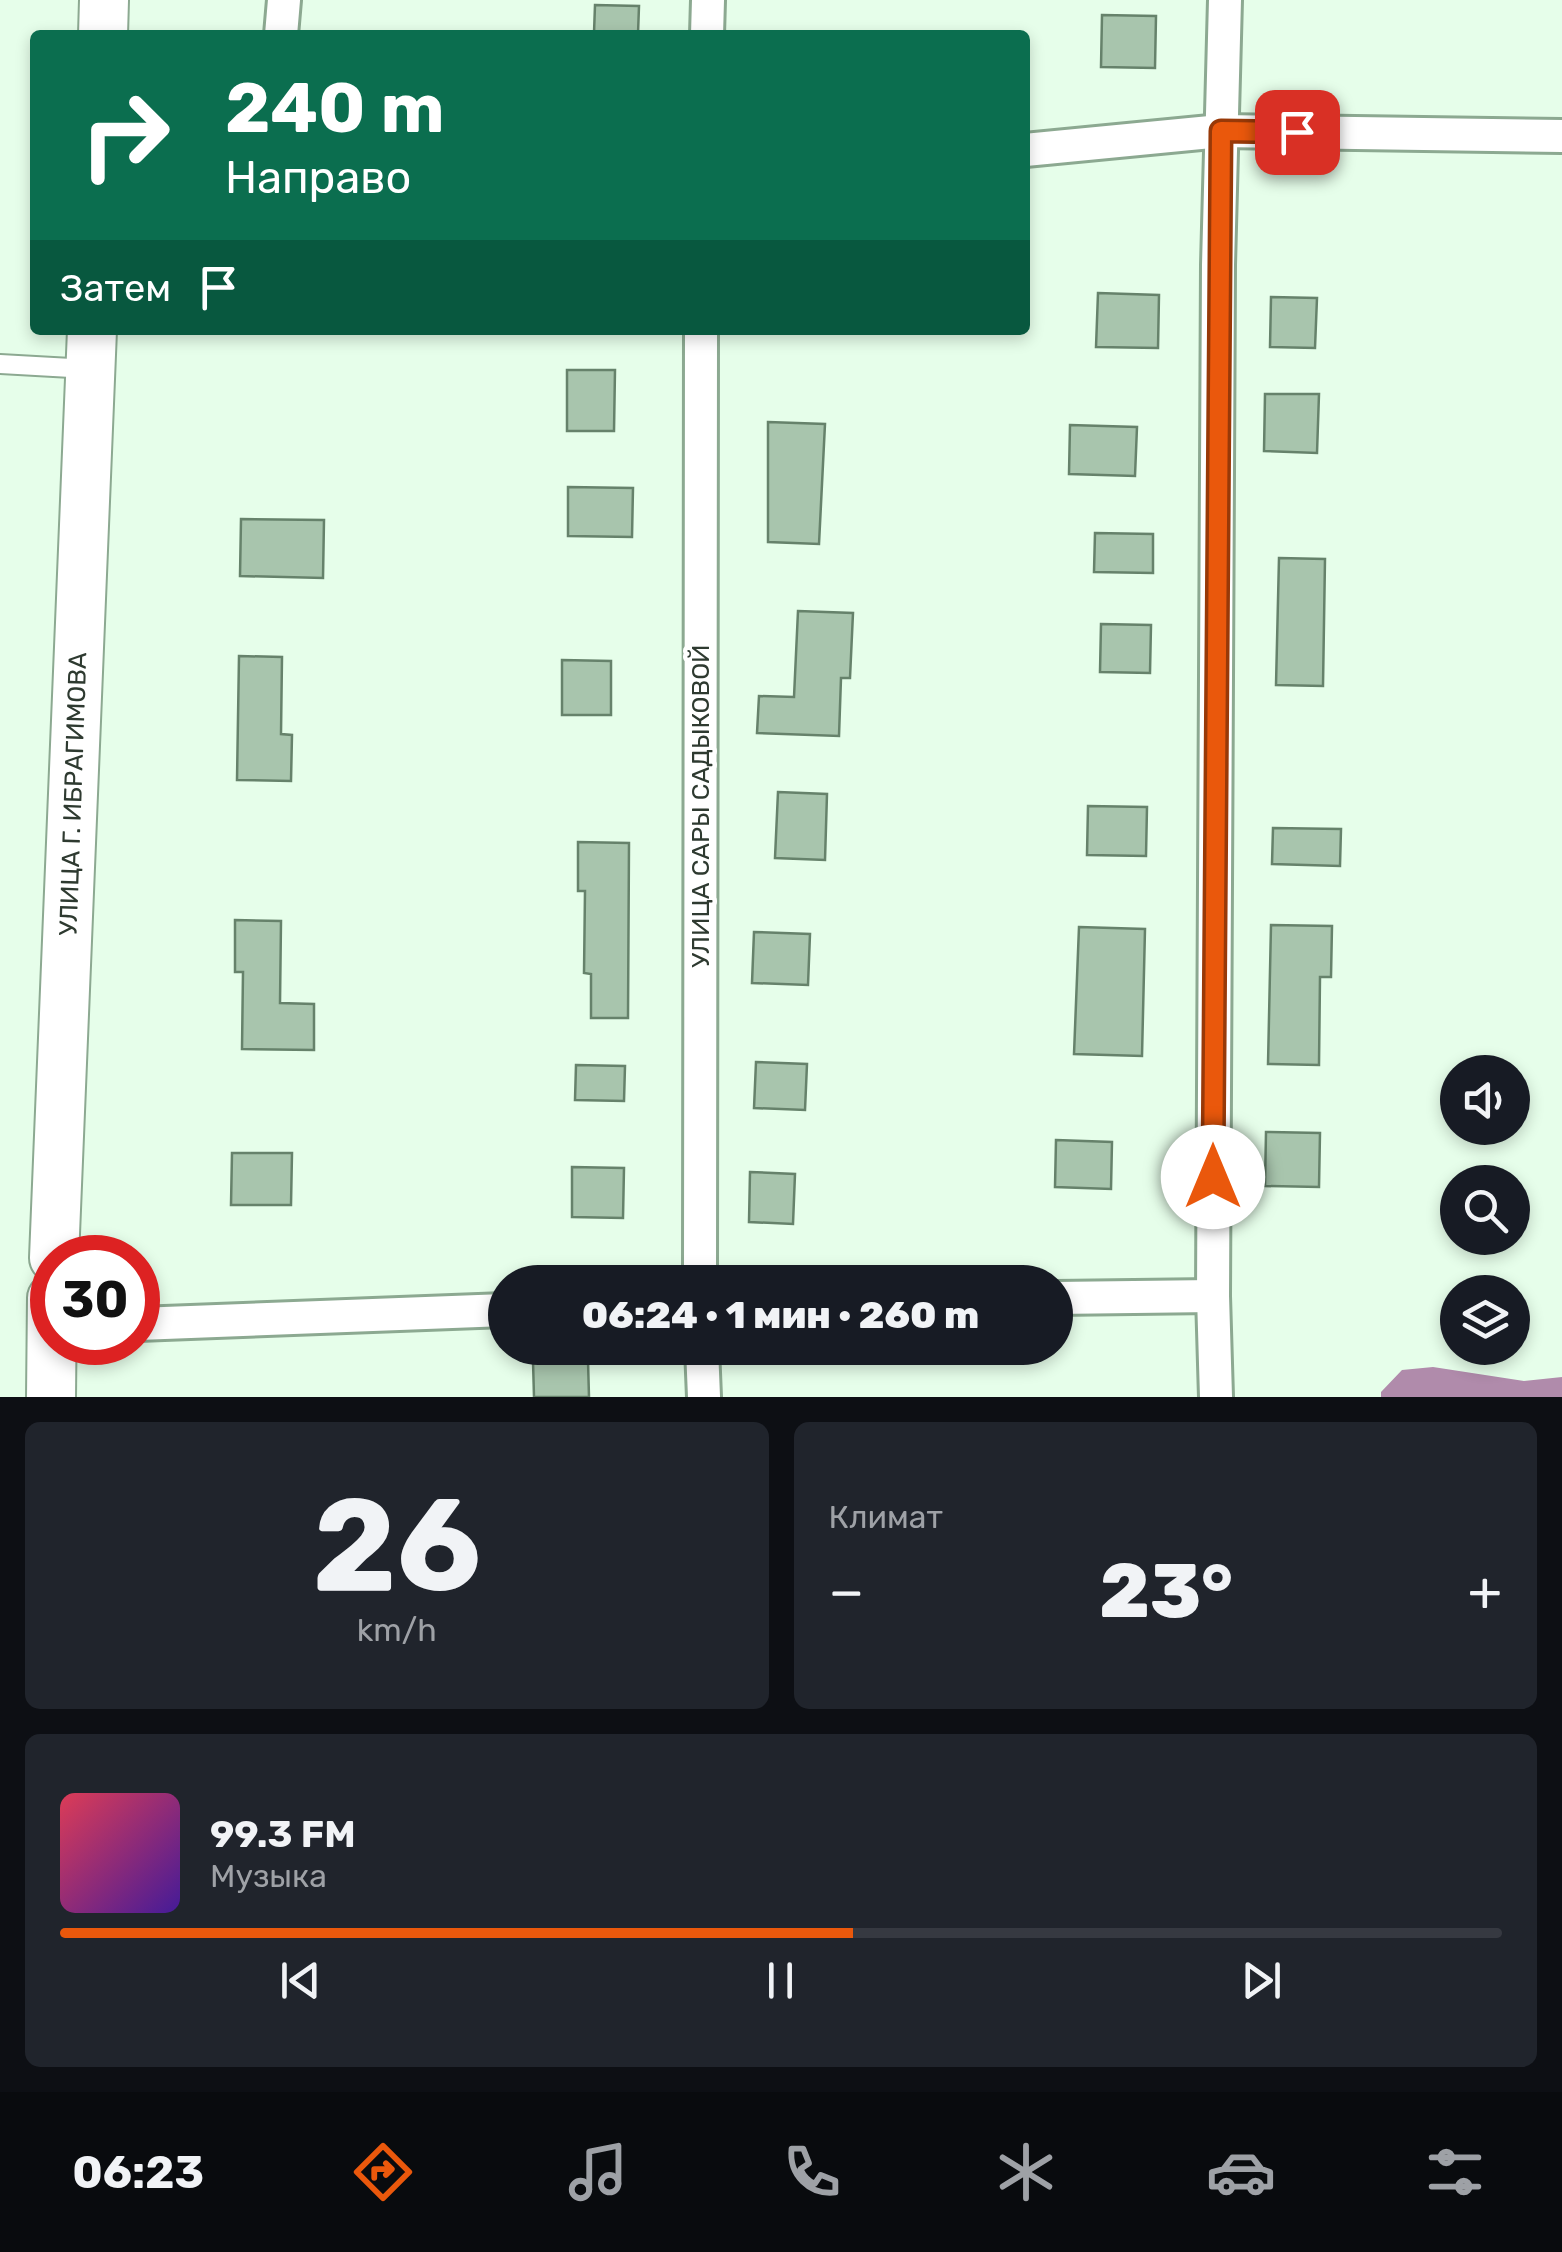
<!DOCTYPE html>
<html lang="ru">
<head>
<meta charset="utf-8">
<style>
	:root { --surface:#171b24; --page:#20242c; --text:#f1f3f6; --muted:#9ea1a6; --line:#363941; --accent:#ea580c }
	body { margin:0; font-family:Rubik,sans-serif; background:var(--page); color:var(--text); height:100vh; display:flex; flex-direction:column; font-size:38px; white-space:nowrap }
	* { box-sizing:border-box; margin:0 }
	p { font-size:32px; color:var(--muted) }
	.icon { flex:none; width:55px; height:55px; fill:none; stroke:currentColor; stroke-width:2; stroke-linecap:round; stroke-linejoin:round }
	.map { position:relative; height:1397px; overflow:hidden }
	.side { display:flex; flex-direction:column; gap:25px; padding:25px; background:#0d0f14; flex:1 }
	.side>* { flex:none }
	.hud { position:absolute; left:30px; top:30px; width:1000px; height:305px; border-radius:10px; box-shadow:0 5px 15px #0003; background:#0b6e4f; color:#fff; overflow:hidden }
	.buttons { position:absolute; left:1440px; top:1055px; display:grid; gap:20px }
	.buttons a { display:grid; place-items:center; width:90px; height:90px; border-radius:50%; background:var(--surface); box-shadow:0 5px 15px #0003; font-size:50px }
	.speed { position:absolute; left:30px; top:1235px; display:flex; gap:20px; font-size:50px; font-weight:700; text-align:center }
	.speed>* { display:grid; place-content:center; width:130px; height:130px; border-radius:50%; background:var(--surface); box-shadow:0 5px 15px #0003; line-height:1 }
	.speed .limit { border:15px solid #d22; background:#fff; color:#111 }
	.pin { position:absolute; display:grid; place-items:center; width:85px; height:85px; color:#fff; margin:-42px; border-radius:20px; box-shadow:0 5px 15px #0006 }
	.me { position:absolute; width:110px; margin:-55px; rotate:0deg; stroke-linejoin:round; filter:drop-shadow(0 0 8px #0008) }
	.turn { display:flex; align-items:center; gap:35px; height:210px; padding:0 30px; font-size:45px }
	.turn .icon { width:130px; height:130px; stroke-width:2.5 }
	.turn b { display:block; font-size:70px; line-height:85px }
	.then { display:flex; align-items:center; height:95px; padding:0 30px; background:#0003; gap:20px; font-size:38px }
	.big { font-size:75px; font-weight:800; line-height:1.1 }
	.side .tile { flex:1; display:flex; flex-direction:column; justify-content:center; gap:15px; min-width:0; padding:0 35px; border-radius:15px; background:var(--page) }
	.side .dial { align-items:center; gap:0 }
	.dial b { font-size:130px; line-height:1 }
	.song { display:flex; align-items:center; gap:30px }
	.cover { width:120px; height:120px; border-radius:15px; background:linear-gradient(135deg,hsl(350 70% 55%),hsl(260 70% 35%)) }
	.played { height:10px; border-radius:5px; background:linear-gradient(90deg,var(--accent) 55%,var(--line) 55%) }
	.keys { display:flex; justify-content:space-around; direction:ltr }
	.heat { display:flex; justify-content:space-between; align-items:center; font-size:55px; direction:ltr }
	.side .tiles { flex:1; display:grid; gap:25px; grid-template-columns:1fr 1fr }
	.tile:last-child { grid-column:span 2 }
	.trip { position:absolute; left:488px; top:1265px; width:585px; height:100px; border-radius:50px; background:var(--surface); box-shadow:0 5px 15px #0003; font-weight:800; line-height:100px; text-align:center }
	.tab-bar { display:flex; height:160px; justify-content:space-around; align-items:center; background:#090b0e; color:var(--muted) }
	.tab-bar .icon { width:70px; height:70px }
	.tab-bar .selected { color:var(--accent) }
	.tab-bar b { font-size:45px; color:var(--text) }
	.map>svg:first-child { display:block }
	.water { fill:#b08bab }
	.building { fill:#a8c5ad; stroke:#66826b; stroke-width:2.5 }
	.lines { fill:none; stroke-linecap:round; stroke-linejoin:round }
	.lane-casing { stroke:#8ca991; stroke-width:22 }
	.street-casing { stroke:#8ca991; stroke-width:38 }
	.secondary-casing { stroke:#8ca991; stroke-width:52 }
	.lane { stroke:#fff; stroke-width:18 }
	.street { stroke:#fff; stroke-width:32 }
	.secondary { stroke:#fff; stroke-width:48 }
	.route-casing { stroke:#983908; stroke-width:25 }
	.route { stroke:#ea580c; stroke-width:18 }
	.labels { text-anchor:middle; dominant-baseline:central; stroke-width:9; stroke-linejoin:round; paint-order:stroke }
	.street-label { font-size:25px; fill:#2e3a30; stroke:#fff }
</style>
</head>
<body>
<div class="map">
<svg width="1562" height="1397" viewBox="0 0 1562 1397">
	<rect width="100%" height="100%" fill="#e6feea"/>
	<path class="water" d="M1433 1367 1524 1381 1562 1377V1397H1381V1392L1402 1370Z"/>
	<g class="building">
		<path d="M595 5 639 6 638 34 594 33Z"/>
		<path d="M1102 15 1156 16 1155 68 1101 67Z"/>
		<path d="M1098 293 1159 295 1158 348 1096 347Z"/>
		<path d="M1271 297 1317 298 1315 348 1270 347Z"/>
		<path d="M567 370H615L614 431H567Z"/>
		<path d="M1265 394H1319L1317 453 1264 451Z"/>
		<path d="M768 422 825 424 819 544 768 542Z"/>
		<path d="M1070 425 1137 427 1135 476 1069 474Z"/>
		<path d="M568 487 633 488 632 537 568 536Z"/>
		<path d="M241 519 324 520 323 578 240 576Z"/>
		<path d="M1095 533 1153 534V573L1094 572Z"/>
		<path d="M1279 558 1325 559 1323 686 1276 685Z"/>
		<path d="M798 611 853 613 850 678H841L839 736 757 733 759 696 794 697Z"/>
		<path d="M1101 624 1151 625 1150 673 1100 672Z"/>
		<path d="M239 656 282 657 281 734 292 735 291 781 237 780Z"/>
		<path d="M562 660 611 661V715H562Z"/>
		<path d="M778 792 827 794 825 860 775 858Z"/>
		<path d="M1088 806 1147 807 1146 856 1087 855Z"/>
		<path d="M1273 828 1341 829 1340 866 1272 864Z"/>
		<path d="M578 842 629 843 628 1018H591V974L584 973 585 891H578Z"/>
		<path d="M235 920 281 921 280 1003 314 1004V1050L242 1049 243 972H235Z"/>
		<path d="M1271 925 1332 926 1331 977H1320L1319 1065 1268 1064Z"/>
		<path d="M1079 927 1145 929 1142 1056 1074 1054Z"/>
		<path d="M754 932 810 934 808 985 752 983Z"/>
		<path d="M756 1062 807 1064 805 1110 754 1108Z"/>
		<path d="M576 1065 625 1066 624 1101 575 1100Z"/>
		<path d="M1266 1132 1320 1133 1319 1187 1265 1186Z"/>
		<path d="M1056 1140 1112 1142 1111 1189 1055 1187Z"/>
		<path d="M232 1153H292L291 1205H231Z"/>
		<path d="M572 1167 624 1168 623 1218 572 1217Z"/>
		<path d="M750 1172 795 1174 793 1224 749 1222Z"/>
		<path d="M588 1360 589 1397H534L533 1361Z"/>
	</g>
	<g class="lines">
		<g class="lane-casing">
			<path id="lane" d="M0 364 89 369"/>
		</g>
		<g class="street-casing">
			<g id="street">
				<path d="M281 35 284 0"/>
				<path d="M707 35 708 0"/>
				<path d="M1025 150 1221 131 1562 136"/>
				<path d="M700 1282 701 330"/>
				<path d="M1055 1298 1213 1296"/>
				<path d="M138 1324 505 1310"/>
				<path d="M702 1348 704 1397"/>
				<path d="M1216 1397 1213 1296 1218 265 1225 0"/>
			</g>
		</g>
		<g class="secondary-casing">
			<g id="secondary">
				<path d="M103 35 104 0"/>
				<path d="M54 1258 92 330"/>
				<path d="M51 1397 52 1298"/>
			</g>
		</g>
		<use href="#lane" class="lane"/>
		<use href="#street" class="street"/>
		<use href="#secondary" class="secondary"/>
	</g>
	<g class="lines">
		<g class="route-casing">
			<path id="route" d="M1213 1177 1221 131 1297 132"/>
		</g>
		<use href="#route" class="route"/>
	</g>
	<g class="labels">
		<g class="street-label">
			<text transform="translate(73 794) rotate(-88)">УЛИЦА Г. ИБРАГИМОВА</text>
			<text transform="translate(700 806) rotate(-90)">УЛИЦА САРЫ САДЫКОВОЙ</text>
		</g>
	</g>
</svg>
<div class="buttons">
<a><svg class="icon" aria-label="sound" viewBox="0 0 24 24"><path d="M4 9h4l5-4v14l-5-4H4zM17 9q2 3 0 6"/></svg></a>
<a><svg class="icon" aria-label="search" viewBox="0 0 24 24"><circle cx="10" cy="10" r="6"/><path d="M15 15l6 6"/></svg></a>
<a><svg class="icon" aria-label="layers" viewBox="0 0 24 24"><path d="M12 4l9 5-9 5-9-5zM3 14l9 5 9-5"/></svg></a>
</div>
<div class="speed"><div class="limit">30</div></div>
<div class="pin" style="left:1297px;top:132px;background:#d93025"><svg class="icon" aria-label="arrive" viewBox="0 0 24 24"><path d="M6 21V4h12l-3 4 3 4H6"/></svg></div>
<svg class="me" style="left:1213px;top:1177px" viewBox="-20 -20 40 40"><circle r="19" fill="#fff"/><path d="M0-13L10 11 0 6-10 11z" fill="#ea580c"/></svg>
<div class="trip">06:24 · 1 мин · 260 m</div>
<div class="hud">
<div class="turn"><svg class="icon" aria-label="right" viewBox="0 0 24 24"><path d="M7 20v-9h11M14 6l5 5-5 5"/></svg><div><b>240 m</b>Направо</div></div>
<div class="then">Затем<svg class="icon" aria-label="arrive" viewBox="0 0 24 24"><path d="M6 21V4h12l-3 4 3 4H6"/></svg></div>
</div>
</div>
<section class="side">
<div class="tiles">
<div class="tile dial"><b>26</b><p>km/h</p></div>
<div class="tile"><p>Климат</p>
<div class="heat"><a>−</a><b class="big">23°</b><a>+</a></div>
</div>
<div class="tile">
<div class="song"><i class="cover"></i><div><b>99.3 FM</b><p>Музыка</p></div></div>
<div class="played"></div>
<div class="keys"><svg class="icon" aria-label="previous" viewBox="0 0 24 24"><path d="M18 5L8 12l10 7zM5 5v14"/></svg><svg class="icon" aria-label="pause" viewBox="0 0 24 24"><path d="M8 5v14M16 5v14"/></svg><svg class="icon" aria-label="next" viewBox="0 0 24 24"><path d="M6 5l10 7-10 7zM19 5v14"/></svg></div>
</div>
</div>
</section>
<nav class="tab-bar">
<b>06:23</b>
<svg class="icon selected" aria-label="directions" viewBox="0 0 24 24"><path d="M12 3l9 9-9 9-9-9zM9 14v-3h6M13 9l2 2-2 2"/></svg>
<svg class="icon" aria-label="music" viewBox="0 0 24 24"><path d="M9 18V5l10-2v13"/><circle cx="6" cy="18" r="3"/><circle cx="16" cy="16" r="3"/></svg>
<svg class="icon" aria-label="phone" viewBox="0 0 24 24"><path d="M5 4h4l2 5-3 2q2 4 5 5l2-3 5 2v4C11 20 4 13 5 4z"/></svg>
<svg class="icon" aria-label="climate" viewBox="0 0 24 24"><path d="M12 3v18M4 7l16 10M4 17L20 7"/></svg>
<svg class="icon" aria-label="car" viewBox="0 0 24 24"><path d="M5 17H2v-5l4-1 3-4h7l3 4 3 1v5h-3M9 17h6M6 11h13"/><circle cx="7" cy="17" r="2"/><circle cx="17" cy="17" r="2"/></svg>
<svg class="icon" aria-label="filters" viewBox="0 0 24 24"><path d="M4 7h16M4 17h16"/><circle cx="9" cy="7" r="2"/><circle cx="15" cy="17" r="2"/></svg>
</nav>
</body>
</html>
